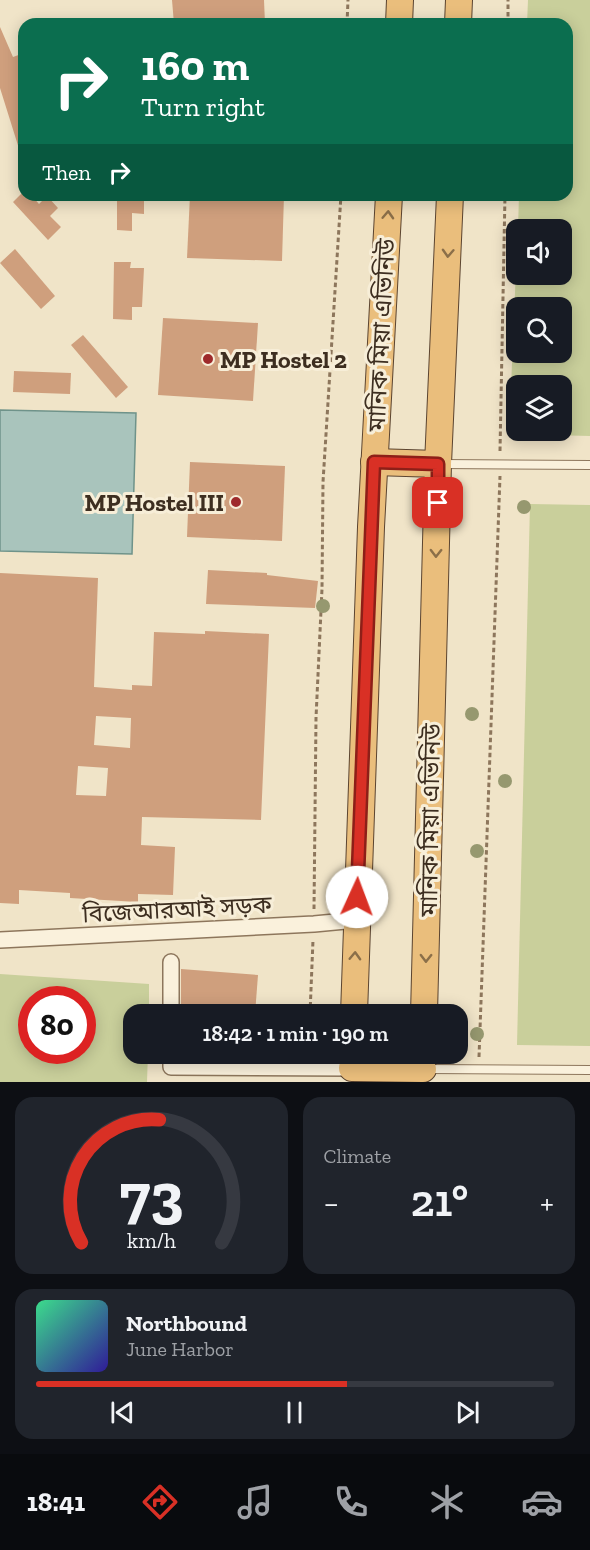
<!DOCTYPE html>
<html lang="en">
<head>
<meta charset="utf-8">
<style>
	:root { --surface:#171b24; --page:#20242c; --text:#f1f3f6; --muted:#9ea1a6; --line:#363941; --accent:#d93025 }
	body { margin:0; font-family:"Zilla Slab","Noto Sans Bengali",serif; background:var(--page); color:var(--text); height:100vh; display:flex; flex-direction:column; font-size:22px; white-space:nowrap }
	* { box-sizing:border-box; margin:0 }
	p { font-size:20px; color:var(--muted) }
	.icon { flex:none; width:33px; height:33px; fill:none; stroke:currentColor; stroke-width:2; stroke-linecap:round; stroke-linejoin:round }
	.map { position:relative; height:1082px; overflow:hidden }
	.drawer { display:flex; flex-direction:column; gap:15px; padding:15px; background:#0d0f14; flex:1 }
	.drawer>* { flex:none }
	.guide { position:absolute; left:18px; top:18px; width:555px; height:183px; border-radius:18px; box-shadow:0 3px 15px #0003; background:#0b6e4f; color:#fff; overflow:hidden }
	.buttons { position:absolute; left:506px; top:219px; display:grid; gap:12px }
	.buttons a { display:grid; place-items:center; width:66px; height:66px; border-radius:12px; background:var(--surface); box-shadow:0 3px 15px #0003; font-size:30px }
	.speed { position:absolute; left:18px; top:986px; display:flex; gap:12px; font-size:30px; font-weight:700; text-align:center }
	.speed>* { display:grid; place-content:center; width:78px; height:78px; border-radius:50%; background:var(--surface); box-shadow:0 3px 15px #0003; line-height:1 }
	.speed .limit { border:9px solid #d22; background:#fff; color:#111 }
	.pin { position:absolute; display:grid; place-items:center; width:51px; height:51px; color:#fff; margin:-26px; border-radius:12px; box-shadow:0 3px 9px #0006 }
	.me { position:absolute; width:66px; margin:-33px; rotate:2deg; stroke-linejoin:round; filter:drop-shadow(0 0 4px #0008) }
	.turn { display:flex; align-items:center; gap:21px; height:126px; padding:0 24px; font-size:27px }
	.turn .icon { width:78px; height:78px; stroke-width:2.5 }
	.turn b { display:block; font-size:42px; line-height:51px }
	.then { display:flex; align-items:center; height:57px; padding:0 24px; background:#0003; gap:12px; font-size:22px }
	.big { font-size:45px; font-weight:600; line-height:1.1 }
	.drawer .widget { flex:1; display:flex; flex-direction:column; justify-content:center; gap:9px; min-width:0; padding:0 21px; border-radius:18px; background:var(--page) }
	.drawer .dial { align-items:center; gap:0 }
	.dial svg { height:156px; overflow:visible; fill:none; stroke:var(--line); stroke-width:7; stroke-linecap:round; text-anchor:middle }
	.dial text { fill:var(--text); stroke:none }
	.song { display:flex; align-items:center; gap:18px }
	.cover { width:72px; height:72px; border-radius:9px; background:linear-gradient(135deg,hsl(150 70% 55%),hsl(250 70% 35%)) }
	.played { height:6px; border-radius:3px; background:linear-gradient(90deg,var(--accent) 60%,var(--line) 60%) }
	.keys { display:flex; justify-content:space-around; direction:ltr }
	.heat { display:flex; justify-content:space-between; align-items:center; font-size:33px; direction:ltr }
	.drawer .tiles { flex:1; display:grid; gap:15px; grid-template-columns:1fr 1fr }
	.widget:last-child { grid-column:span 2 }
	.trip { position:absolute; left:123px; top:1004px; width:345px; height:60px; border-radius:18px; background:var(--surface); box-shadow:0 3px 15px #0003; font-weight:600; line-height:60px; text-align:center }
	.menu { display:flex; height:96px; justify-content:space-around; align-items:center; background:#090b0e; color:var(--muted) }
	.menu .icon { width:42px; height:42px }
	.menu .active { color:var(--accent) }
	.menu b { font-size:27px; color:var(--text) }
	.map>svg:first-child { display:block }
	.green { fill:#c9cf9b; fill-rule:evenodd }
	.water { fill:#a9c4bc; stroke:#6f938a; stroke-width:1.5 }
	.building { fill:#cf9f7d; fill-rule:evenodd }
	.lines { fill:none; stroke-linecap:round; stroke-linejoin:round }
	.service-casing { stroke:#8d765c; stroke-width:10 }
	.minor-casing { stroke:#8d765c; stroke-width:18 }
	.trunk-casing { stroke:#5b4430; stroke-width:28 }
	.path { stroke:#8d765c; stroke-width:3; stroke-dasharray:4.5 3; stroke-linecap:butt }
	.service { stroke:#faf1dc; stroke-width:8 }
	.minor { stroke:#faf1dc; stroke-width:15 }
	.trunk { stroke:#eabe7c; stroke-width:26 }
	.tree { fill:#96986f }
	.oneway { stroke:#8b6f49 }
	.route-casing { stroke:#8d1f18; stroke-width:15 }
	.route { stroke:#d93025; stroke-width:10 }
	.poi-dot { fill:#9e2a2b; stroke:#f7eed8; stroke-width:2 }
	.labels { text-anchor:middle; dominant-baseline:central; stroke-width:6; stroke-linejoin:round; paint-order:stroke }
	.street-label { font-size:24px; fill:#3d2e20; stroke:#f7eed8 }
	.poi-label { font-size:24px; font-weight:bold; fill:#3d2e20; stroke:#f7eed8; text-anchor:start }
</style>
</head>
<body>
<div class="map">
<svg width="590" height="1082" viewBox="0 0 590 1082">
	<rect width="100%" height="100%" fill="#f0e4c8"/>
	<g class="green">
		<path d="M528 0H590V436L509 434 516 269V274H561V230L518 229 519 195H567V24H527ZM516 308H561V352H516ZM516 386H561V430H516Z"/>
		<path d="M530 504 590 505V1046L517 1045Z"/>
		<path d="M0 974 149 984V1014H134V1053H148L147 1082H0ZM32 999H82V1050H32Z"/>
	</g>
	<path class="water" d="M0 410 136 413 132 554 0 551Z"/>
	<g class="building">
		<path d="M172 0H264L265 24H174Z"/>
		<path d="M0 27 13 57 24 53V154L21 155 0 88Z"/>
		<path d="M24 191V195H31L39 204 47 196 58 208 50 216 61 227 48 240 13 202Z"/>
		<path d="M117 195H144V214L132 213V231L117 230Z"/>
		<path d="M190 195H284L282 261 187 258Z"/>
		<path d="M15 249 55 296 41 309 0 263Z"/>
		<path d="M114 262H131L130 268H144L142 307H132V320L113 319Z"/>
		<path d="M163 318 258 323 253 401 158 395Z"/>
		<path d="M83 335 128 387 116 398 71 345Z"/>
		<path d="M14 371 71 373 70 394 13 392Z"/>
		<path d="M190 462 285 466 282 541 187 537Z"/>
		<path d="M208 570 267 573V575L318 581 315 608 206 604Z"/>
		<path d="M0 573 98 578 94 687 132 690V685L152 686 154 632 205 634V631L269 634 261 820 142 817 141 845 175 847 173 895 138 894V902L70 898V893L19 890V904L0 903ZM96 716 131 718 130 748 94 745ZM78 766 108 768 106 796 76 795Z"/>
		<path d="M181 969 258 975 255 1014H181Z"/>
	</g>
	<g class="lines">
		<g class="service-casing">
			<g id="service">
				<path d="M442 464 590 465"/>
				<path d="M427 1069 590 1070"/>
			</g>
		</g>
		<g class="minor-casing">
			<g id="minor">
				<path d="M0 940 314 924 356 920"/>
				<path d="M171 1014V962"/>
				<path d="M171 1053V1067L352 1068"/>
			</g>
		</g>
		<g class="trunk-casing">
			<g id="trunk">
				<path d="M399 24 400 0"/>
				<path d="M458 24 459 0"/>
				<path d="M374 462 438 464"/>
				<path d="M354 1014 371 527 389 195"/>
				<path d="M424 1014 438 464 450 195"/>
				<path d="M352 1068 423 1069"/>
			</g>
		</g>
		<g class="path">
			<path d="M347 24 348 0"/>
			<path d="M508 24V0"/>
			<path d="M500 451 505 195"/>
			<path d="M314 909 316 718 322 589 323 482 341 195"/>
			<path d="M310 1014 313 940"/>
			<path d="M479 1057 500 476"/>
		</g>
		<use href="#service" class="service"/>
		<use href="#minor" class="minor"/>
		<use href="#trunk" class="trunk"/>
	</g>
	<g class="tree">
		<circle cx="524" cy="507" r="7"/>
		<circle cx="323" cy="606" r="7"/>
		<circle cx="472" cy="714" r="7"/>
		<circle cx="505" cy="781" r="7"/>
		<circle cx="477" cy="851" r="7"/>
		<circle cx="477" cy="1034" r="7"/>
	</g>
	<defs><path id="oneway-chevron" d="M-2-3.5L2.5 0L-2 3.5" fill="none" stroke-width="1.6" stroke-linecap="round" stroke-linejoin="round" transform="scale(1.5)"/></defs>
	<g class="oneway">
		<use href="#oneway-chevron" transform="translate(388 215) rotate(-87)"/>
		<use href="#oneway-chevron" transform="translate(448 253) rotate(93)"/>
		<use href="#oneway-chevron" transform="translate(436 553) rotate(91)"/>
		<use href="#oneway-chevron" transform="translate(355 956) rotate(-88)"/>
		<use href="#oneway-chevron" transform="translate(426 958) rotate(91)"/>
	</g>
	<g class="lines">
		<g class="route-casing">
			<path id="route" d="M357 897 374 462 438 464V503"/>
		</g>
		<use href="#route" class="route"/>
	</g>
	<g class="poi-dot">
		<circle cx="208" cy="359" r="6"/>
		<circle cx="236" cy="502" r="6"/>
	</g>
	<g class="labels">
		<g class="street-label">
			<text transform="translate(381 335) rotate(-87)">মানিক মিয়া এভিনিউ</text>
			<text transform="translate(430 820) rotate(-89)">মানিক মিয়া এভিনিউ</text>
			<text transform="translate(177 909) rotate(-3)">বিজেআরআই সড়ক</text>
		</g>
		<g class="poi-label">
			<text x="220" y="359">MP Hostel 2</text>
			<text x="224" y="502" text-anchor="end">MP Hostel III</text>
		</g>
	</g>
</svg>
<div class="buttons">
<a><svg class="icon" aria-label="sound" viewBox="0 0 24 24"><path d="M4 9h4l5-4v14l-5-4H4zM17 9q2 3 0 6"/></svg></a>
<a><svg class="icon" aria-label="search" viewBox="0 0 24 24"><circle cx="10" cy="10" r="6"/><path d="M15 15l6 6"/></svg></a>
<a><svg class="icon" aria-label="layers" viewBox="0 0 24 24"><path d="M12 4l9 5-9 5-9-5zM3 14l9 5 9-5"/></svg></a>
</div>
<div class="speed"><div class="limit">80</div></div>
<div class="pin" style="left:438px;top:503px;background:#d93025"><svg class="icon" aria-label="arrive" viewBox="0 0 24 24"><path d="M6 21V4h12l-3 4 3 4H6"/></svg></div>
<svg class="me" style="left:357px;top:897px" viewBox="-20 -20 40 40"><circle r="19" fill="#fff"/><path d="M0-13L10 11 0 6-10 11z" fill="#d93025"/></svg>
<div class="trip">18:42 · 1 min · 190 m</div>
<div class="guide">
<div class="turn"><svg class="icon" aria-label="right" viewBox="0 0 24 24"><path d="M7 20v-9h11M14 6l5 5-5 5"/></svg><div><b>160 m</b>Turn right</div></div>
<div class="then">Then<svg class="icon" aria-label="right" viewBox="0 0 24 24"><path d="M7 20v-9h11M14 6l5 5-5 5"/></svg></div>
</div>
</div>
<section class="drawer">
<div class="tiles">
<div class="widget dial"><svg viewBox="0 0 100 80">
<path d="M14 69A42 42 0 1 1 86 69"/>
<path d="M14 69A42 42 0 0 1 54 6" stroke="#d93025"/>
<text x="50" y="56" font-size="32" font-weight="700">73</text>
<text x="50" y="72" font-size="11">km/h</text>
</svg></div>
<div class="widget"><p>Climate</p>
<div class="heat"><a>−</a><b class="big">21°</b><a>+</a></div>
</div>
<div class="widget">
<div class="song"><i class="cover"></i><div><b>Northbound</b><p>June Harbor</p></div></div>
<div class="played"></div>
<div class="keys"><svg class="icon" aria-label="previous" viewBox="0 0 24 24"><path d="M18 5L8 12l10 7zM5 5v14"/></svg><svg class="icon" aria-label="pause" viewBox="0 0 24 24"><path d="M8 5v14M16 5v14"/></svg><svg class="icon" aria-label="next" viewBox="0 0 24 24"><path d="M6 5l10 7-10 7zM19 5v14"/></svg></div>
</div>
</div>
</section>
<nav class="menu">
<b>18:41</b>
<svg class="icon active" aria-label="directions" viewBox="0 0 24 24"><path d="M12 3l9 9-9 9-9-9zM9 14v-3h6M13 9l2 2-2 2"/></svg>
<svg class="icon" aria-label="music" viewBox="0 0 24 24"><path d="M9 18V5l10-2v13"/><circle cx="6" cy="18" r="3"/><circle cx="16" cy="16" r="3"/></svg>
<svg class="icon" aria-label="phone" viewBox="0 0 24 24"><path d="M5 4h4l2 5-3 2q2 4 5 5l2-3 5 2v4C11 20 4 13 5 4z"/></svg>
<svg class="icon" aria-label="climate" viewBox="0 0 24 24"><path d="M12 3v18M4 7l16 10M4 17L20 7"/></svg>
<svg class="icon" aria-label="car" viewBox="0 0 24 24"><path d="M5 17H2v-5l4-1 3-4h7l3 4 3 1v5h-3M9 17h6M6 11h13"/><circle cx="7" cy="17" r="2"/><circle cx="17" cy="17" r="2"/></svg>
</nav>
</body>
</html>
